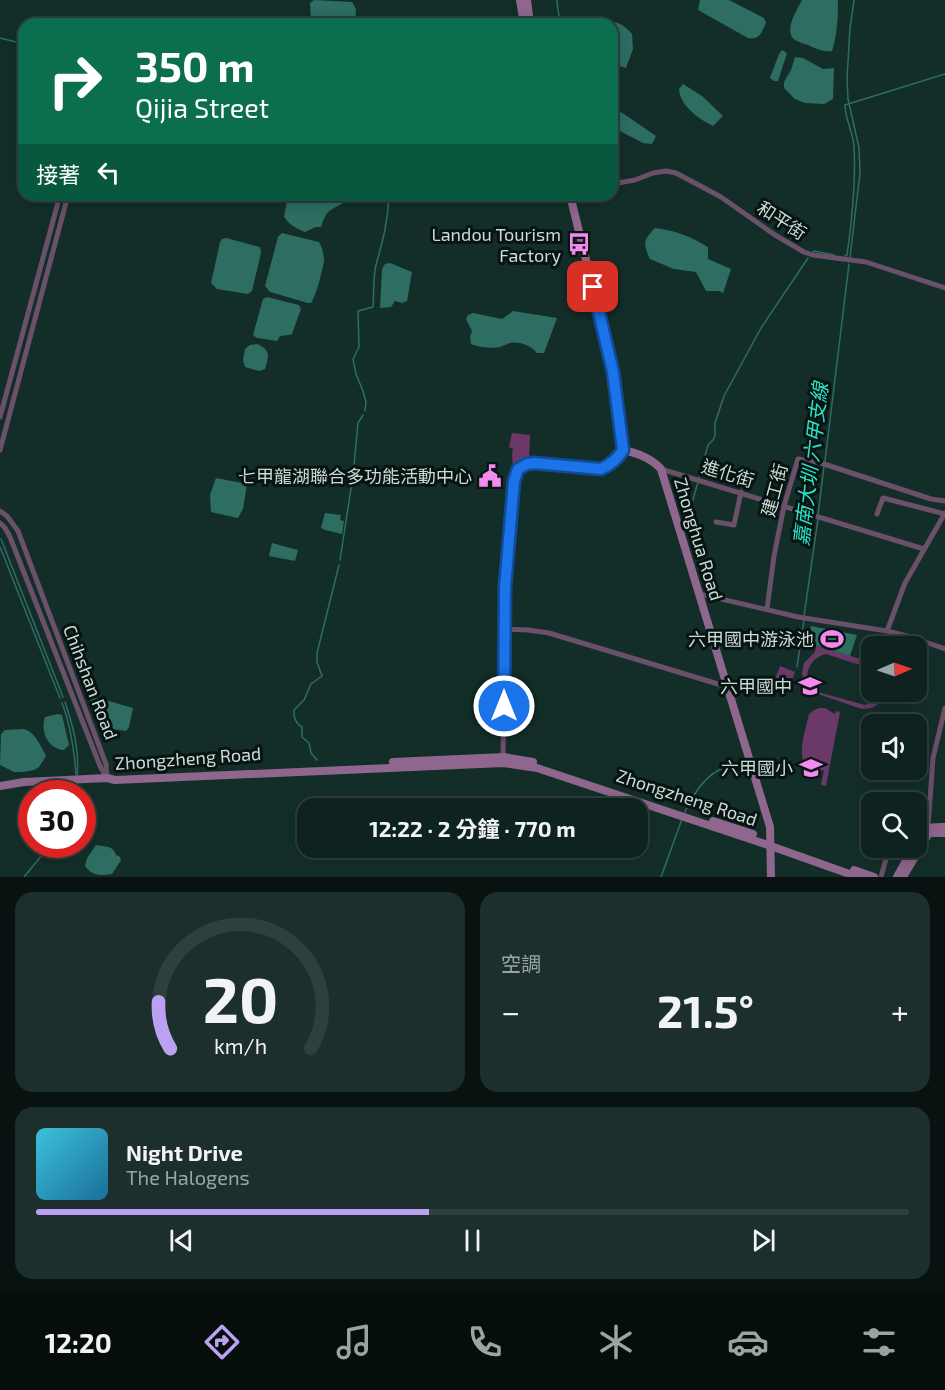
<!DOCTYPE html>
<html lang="zh-TW">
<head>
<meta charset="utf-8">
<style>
	:root { --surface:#0e221f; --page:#1c2f2c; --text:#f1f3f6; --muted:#9ba4a4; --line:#2e3f3d; --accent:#bca0f2 }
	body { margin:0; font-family:"Exo 2","Noto Sans TC",sans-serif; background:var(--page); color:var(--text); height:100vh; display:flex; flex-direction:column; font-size:22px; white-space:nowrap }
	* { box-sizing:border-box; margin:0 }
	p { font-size:20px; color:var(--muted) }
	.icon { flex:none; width:33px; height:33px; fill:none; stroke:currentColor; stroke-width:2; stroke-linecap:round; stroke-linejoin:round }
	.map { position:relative; height:877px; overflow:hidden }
	.sheet { display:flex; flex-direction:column; gap:15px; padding:15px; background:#081311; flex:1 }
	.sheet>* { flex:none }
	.hud { position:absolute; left:18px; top:18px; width:600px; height:183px; border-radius:18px; box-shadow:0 3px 15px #0003,0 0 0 2px var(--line); background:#0b6e4f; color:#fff; overflow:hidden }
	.needle { width:39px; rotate:88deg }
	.buttons { position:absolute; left:861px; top:636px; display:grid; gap:12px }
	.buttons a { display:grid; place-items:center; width:66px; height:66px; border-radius:12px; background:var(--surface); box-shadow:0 3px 15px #0003,0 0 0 2px var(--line); font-size:30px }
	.speed { position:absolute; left:18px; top:780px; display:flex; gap:12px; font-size:30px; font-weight:700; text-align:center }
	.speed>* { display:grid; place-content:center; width:78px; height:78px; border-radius:50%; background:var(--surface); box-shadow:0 3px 15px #0003,0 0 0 2px var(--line); line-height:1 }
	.speed .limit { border:9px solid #d22; background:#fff; color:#111 }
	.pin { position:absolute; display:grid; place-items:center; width:51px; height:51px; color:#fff; margin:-26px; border-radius:12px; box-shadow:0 3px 9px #0006 }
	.me { position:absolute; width:66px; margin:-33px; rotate:0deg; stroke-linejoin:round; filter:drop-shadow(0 0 4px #0008) }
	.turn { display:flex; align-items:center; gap:21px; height:126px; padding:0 18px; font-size:27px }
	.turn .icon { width:78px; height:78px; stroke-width:2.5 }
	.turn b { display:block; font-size:42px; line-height:51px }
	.then { display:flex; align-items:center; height:57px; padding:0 18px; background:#0003; gap:12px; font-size:22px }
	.big { font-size:45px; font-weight:700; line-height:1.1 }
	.sheet .tile { flex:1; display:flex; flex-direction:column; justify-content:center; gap:9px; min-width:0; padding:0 21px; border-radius:18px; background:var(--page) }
	.sheet .dial { align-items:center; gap:0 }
	.dial svg { height:156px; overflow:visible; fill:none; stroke:var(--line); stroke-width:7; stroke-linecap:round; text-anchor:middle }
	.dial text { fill:var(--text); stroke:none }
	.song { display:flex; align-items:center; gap:18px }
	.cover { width:72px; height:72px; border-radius:9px; background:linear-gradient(135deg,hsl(190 70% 55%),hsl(200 70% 35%)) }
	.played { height:6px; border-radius:3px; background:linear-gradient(90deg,var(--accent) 45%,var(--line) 45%) }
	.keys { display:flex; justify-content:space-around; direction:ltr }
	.heat { display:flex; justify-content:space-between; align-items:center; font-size:33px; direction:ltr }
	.sheet .tiles { flex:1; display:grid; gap:15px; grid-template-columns:1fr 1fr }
	.tile:last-child { grid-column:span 2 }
	.trip { position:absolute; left:297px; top:798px; width:351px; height:60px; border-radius:18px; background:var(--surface); box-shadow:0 3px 15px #0003,0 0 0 2px var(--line); font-weight:700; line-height:60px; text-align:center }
	.tab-bar { display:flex; height:96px; justify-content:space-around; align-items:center; background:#060e0c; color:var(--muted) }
	.tab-bar .icon { width:42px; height:42px }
	.tab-bar .active { color:var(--accent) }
	.tab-bar b { font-size:27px; color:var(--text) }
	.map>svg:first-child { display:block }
	.green { fill:#6a3968 }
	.water { fill:#2d6d62 }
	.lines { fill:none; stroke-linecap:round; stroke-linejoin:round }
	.stream { stroke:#2d6d62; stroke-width:1.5 }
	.street { stroke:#6a5069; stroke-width:5 }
	.secondary { stroke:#8f668d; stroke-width:8 }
	.route-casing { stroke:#114b97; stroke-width:15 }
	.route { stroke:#1a73e8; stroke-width:10 }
	.labels { text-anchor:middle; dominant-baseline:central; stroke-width:6; stroke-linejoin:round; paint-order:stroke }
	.street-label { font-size:18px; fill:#cbdbd7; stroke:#081411 }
	.poi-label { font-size:18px; fill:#cbdbd7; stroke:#081411; text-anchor:end }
	.water-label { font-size:20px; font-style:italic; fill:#28e3c8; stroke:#081411 }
</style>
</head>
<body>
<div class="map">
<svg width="945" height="877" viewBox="0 0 945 877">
	<rect width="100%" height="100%" fill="#132e29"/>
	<g class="green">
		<path d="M512 433 530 435 529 460 525 462 518 469H513L512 455 513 449 509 447Z"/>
		<path d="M816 646 871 662 872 669 826 654C811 658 805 670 808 685L814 691 865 705 872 702 880 692H886L883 699 878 704 872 708 862 709 812 692 804 684 802 673 804 663 815 652Z"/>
		<path d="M780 666 795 672 789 690 773 685Z"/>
		<path d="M820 708H825L835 714 836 711 840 712 826 786 821 785 824 770C789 776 805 733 809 714L814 710Z"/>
	</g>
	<g class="water">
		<path d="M314 0 352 2 356 9 355 24H311L310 3Z"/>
		<path d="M700 0H729L764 18 766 23C761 33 760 40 748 38L698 10Z"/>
		<path d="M802 0H837L838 1C838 19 837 35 832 51 824 52 816 49 808 45 804 44 799 42 795 40 783 31 797 10 802 0Z"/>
		<path d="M606 21C618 21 624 25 632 34L633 49 626 68 612 64V24H599Z"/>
		<path d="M782 50 787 53 778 81H774L770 78 779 54Z"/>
		<path d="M795 57 803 58 823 69 834 68 833 99 824 104 805 103 795 99 784 88V82L791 70Z"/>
		<path d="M683 84 702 96 723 116 713 126C699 119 680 106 679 89Z"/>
		<path d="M621 112 656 136 652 144 643 143 612 127V120Z"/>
		<path d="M288 195H340L343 198V203C328 212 327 209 321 227H316L305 232C295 228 290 225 284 217Z"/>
		<path d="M655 228C675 230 691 237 708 247V259L731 269 723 293 719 291H706L696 272 674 269 650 259C643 244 643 240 655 228Z"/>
		<path d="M282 233 319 242C322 247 324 254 324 261 322 272 317 293 311 303H308L270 292 265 286 278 237Z"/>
		<path d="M226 238 260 247 261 253 252 291 248 294 217 289 211 283 220 242 222 239Z"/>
		<path d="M390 263 412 272 407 301 402 303 395 301 391 307 380 308 382 269 385 264Z"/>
		<path d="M267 297 299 305 301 309 292 334 289 335 280 336 277 341 257 338 253 335 263 299Z"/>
		<path d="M513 311 557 318 544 353H537C531 346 520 341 510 343 506 344 504 346 500 347 494 349 477 347 471 344L470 337 472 331 466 319 468 315 473 313 502 319Z"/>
		<path d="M257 344C271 350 269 356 265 369L259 371 245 367 243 360 245 349 250 345Z"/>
		<path d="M216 478 247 484 243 509 238 518 211 512 210 495Z"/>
		<path d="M325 513 341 515 340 520 344 521 342 534 325 530 321 528Z"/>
		<path d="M272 543 298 550 295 561 269 556Z"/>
		<path d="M811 626 857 635 850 656 807 643Z"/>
		<path d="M95 697 133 708 129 727 126 731 106 728 97 716 90 700Z"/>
		<path d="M58 714 62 715 69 745 64 750C48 749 40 732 45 717Z"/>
		<path d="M24 729C36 733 40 745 46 756L39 767 34 770 23 772H14L0 765 1 734 5 730Z"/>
		<path d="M96 845C105 847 113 845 116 855L120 857 121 860 112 874C101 876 92 876 85 866L87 858Z"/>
	</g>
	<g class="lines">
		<g class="stream">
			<path d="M557 0C557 8 560 15 559 24"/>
			<path d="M0 38 24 44"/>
			<path d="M813 252 814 251 834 255"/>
			<path d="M845 256 847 255C852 220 856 182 854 146 853 132 845 119 845 105L945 74"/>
			<path d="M850 257 860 173 859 148 848 99 847 78 850 28 854 0"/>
			<path d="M365 411 366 402 363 391 356 374 353 359 359 347 358 311 373 307C374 295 373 276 376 265 383 240 388 222 389 195"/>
			<path d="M825 461 849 264"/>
			<path d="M354 465 358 423 363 415"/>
			<path d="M699 478 708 445 713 440 715 436V423L724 396 761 328 808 258"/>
			<path d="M818 515 824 466"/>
			<path d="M686 518 691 506 698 482"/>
			<path d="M1 539 63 697"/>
			<path d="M0 547 60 698"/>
			<path d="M340 560 354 469"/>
			<path d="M804 616 818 519"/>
			<path d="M797 667 804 620"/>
			<path d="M65 702C73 726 80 751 77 776"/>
			<path d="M62 703C71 726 74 749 76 774"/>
			<path d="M317 760 311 753 309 743 302 737V727C296 724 293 717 294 710L304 700 311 684 322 676 317 662V653L339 565"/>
			<path d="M77 784 78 794"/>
			<path d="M684 814C692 796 704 776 723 768 730 765 739 763 746 761"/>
			<path d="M24 877 51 844"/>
			<path d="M661 877 682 819"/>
		</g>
		<g class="street">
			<path d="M612 184 635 180 653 173 666 171 676 173 721 197 775 235 804 252 813 255 866 262 945 288"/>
			<path d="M0 417 60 195"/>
			<path d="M0 450 68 195"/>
			<path d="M661 469 924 549"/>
			<path d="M0 511 7 516 18 531 106 764 107 778"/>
			<path d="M877 514 883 498 945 514"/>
			<path d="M716 522 734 525 741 492"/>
			<path d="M0 523 5 528 10 537 100 766 106 777"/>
			<path d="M700 594 798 617 887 631 911 637 945 649"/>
			<path d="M767 609 774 556 784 506 798 459 821 463 931 499 945 501"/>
			<path d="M504 629 528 630 549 633 728 687"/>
			<path d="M887 631 905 583 945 513"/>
			<path d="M503 760 505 587 516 474C519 466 526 464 534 463L601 469C610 465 618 458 623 450"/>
			<path d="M916 824 928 827"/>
			<path d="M929 831 928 827 933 758 945 708"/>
			<path d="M881 877 889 848"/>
		</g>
		<g class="secondary">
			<path d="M520 0 524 24"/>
			<path d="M527 0 530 24"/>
			<path d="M570 195 608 349 616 392 623 450C638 453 651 458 661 469L770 827 771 877"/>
			<path d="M393 762 504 757 533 762"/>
			<path d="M0 786 24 782 107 778 115 780 503 763 537 768 765 844 858 877"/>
			<path d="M713 821 753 834"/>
			<path d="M916 841C925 826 929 827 945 827"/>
			<path d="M854 870 874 877"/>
			<path d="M897 877 913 848"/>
			<path d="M903 877 929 833H945"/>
		</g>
	</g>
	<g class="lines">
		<g class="route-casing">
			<path id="route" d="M504 706 505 587 514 481 518 469 527 464 534 463 601 469C610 465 618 458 623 450L613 372 593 287"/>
		</g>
		<use href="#route" class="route"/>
	</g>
	<defs>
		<g id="bus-bare" transform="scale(1.8)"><path d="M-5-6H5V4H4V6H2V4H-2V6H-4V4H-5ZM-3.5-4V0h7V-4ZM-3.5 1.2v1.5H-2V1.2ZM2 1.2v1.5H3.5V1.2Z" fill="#f489f0" stroke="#081411" stroke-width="2.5" paint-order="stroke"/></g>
		<g id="civic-bare" transform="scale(1.8)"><path d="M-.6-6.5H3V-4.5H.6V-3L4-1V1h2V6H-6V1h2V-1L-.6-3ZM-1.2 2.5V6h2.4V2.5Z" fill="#f489f0" stroke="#081411" stroke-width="2.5" paint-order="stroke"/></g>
		<g id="stadium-bare" transform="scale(1.8)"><path d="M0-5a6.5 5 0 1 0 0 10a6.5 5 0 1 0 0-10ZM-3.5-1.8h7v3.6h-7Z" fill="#f489f0" stroke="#081411" stroke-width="2.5" paint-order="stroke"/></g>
		<g id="school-bare" transform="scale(1.8)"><path d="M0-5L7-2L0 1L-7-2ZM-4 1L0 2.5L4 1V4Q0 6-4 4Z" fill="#f489f0" stroke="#081411" stroke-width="2.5" paint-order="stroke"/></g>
	</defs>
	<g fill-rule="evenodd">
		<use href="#bus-bare" x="579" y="244"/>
		<use href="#civic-bare" x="490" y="476"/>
		<use href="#stadium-bare" x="832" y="639"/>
		<use href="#school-bare" x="810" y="686"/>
		<use href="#school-bare" x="811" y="768"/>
	</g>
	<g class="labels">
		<g class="street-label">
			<text transform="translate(782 220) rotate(33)">和平街</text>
			<text transform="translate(728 473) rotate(17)">進化街</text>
			<text transform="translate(774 490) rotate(-75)">建工街</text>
			<text transform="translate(699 539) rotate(73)">Zhonghua Road</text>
			<text transform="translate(91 682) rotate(69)">Chihshan Road</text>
			<text transform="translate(188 758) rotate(-4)">Zhongzheng Road</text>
			<text transform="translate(687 797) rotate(18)">Zhongzheng Road</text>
		</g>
		<g class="poi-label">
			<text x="561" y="234">Landou Tourism<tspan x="561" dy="21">Factory</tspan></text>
			<text x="472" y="476">七甲龍湖聯合多功能活動中心</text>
			<text x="814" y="639">六甲國中游泳池</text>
			<text x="792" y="686">六甲國中</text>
			<text x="793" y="768">六甲國小</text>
		</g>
		<g class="water-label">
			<text transform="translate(810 464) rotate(-83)">嘉南大圳 六甲支線</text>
		</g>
	</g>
</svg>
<div class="buttons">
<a><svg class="needle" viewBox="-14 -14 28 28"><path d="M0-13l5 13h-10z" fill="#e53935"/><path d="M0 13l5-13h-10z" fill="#9ba4a4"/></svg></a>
<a><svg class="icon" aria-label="sound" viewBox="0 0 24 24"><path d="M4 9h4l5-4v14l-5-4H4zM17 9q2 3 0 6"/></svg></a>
<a><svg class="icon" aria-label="search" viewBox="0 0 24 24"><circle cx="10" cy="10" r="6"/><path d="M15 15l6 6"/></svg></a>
</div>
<div class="speed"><div class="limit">30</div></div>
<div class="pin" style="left:593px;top:287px;background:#d93025"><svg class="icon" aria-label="arrive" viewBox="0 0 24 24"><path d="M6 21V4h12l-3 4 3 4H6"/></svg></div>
<svg class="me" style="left:504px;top:706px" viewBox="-20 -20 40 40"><circle r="17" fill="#1a73e8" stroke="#fff" stroke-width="3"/><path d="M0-11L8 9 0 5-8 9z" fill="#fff"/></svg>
<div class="trip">12:22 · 2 分鐘 · 770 m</div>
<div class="hud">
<div class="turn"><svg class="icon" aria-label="right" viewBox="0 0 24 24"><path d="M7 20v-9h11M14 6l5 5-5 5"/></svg><div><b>350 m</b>Qijia Street</div></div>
<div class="then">接著<svg class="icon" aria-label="left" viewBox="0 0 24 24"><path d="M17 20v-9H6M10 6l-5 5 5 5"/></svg></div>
</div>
</div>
<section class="sheet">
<div class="tiles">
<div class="tile dial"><svg viewBox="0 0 100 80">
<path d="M14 69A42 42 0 1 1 86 69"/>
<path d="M14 69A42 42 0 0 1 8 45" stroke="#bca0f2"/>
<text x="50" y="56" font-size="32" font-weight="700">20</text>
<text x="50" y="72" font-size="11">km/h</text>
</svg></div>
<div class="tile"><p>空調</p>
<div class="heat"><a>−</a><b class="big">21.5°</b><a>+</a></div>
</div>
<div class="tile">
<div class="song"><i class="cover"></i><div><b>Night Drive</b><p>The Halogens</p></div></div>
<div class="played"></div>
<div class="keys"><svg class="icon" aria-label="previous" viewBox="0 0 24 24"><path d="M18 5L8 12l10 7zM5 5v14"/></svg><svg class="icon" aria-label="pause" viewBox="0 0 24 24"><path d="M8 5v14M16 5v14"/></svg><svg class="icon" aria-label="next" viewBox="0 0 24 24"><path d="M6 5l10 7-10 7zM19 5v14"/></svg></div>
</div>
</div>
</section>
<nav class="tab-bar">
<b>12:20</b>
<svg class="icon active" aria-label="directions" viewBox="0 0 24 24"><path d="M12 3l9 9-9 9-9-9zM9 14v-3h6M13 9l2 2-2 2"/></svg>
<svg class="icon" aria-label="music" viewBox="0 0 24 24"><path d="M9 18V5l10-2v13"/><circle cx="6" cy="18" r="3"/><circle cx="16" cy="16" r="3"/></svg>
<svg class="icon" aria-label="phone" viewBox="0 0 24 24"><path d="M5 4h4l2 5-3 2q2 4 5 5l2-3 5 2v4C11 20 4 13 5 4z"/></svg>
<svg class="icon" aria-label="climate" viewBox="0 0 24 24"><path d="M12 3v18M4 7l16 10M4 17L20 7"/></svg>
<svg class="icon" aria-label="car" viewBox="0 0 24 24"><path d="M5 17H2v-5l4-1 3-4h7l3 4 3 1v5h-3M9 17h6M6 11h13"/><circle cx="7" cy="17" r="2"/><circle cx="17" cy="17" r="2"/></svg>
<svg class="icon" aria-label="filters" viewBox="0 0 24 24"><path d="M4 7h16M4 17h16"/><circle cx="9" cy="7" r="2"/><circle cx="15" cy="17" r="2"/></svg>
</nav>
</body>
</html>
